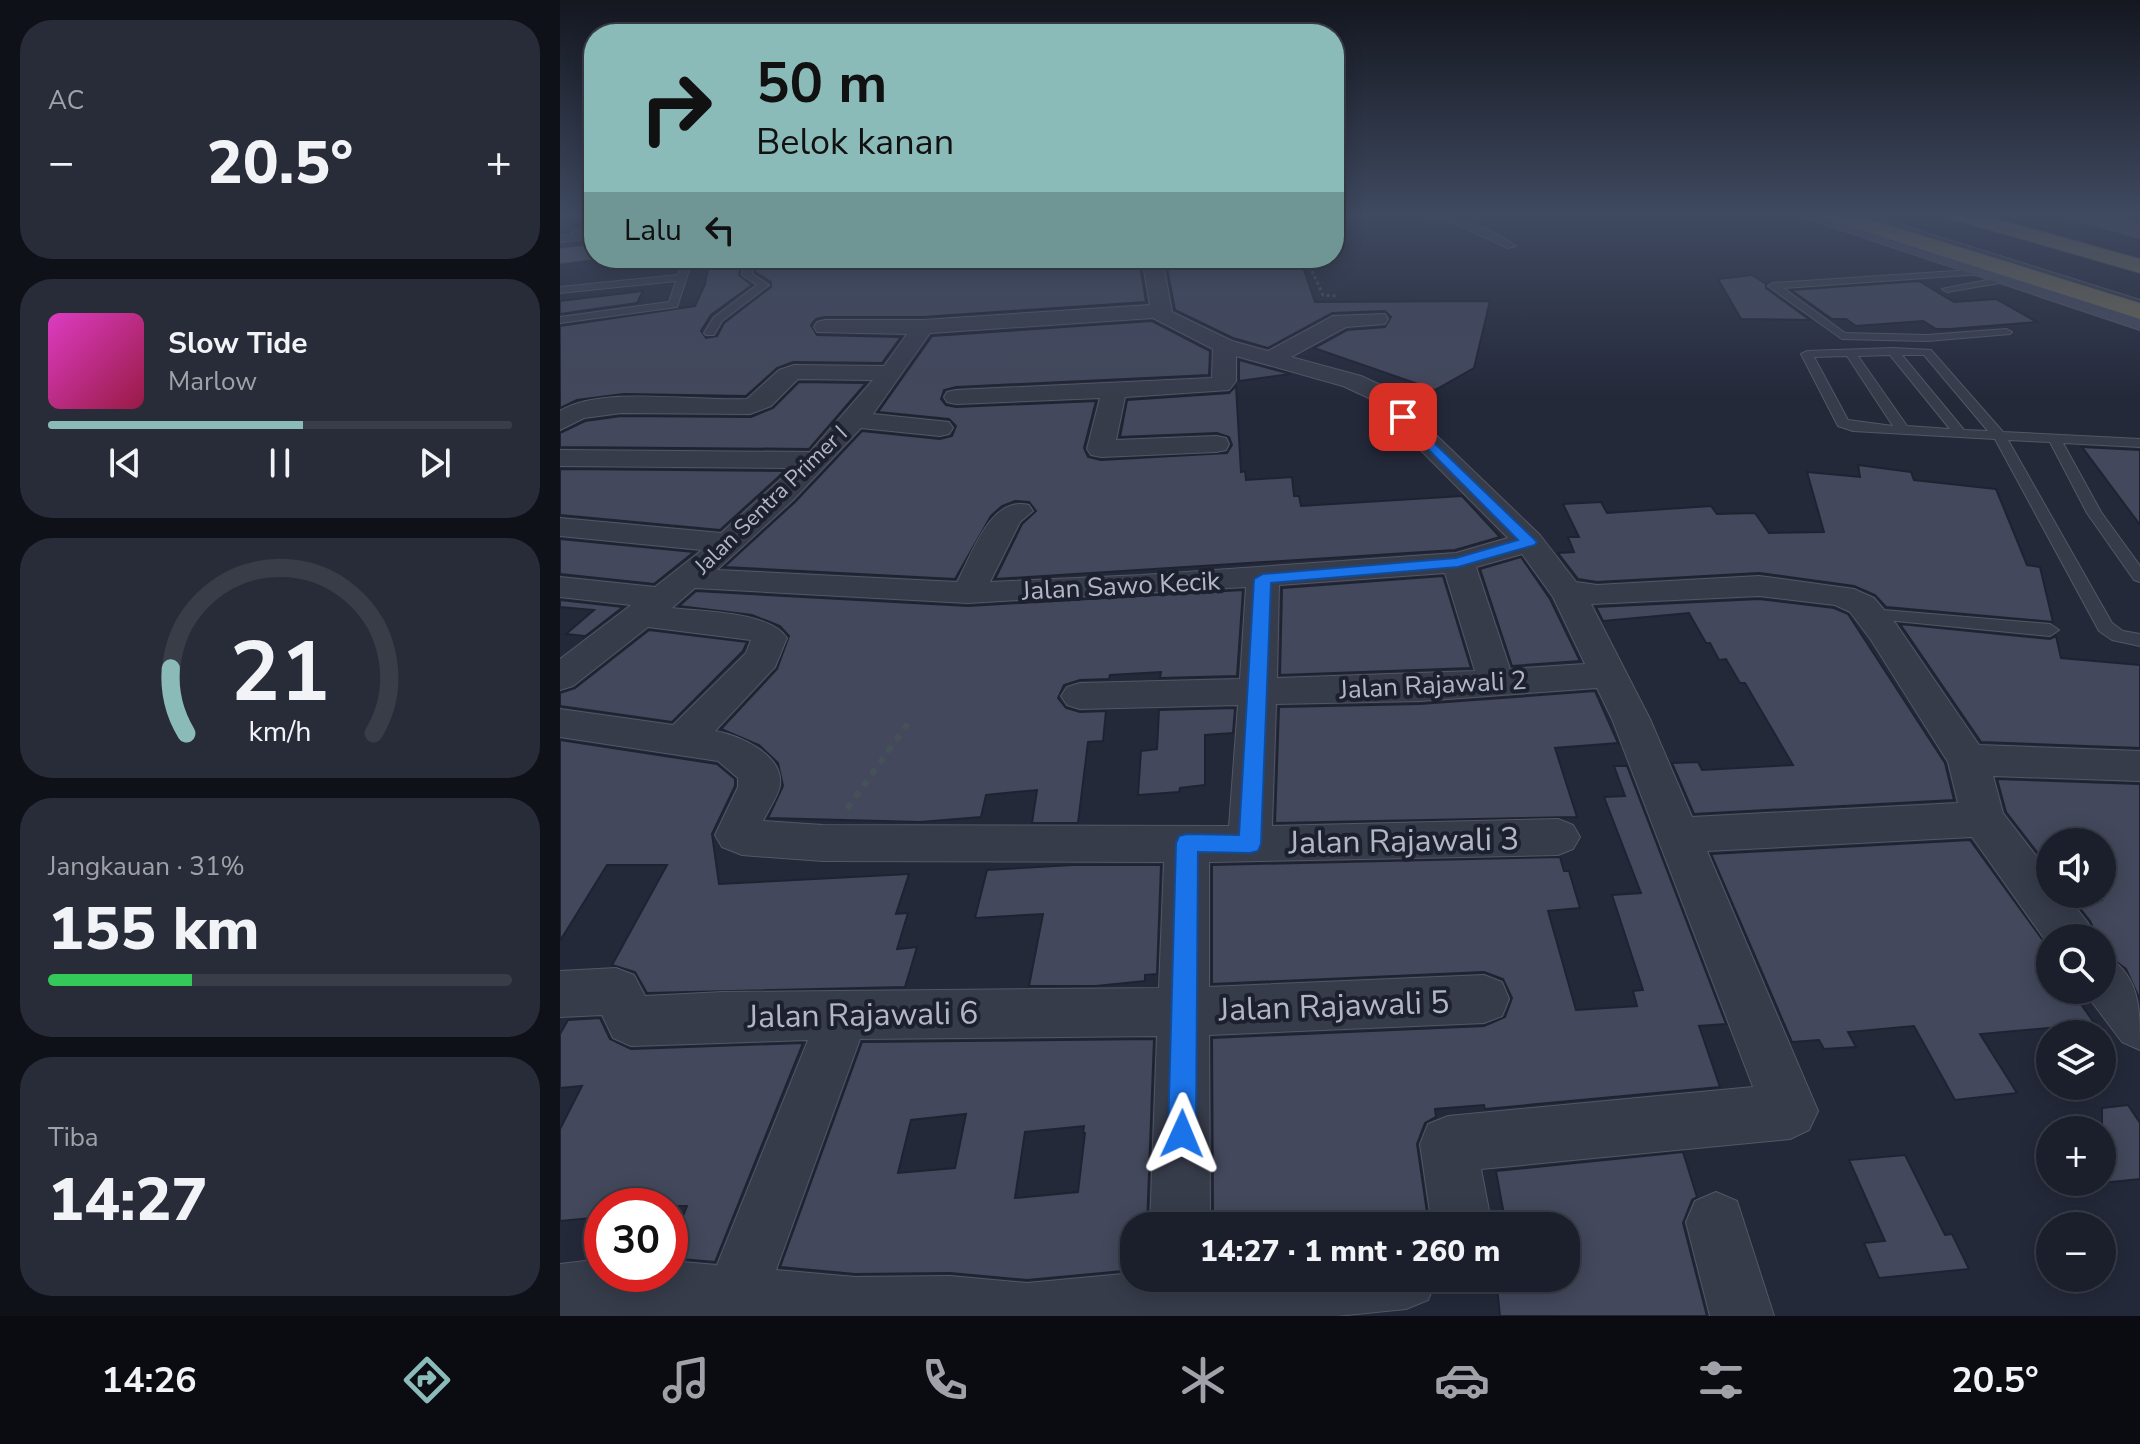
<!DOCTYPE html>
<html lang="id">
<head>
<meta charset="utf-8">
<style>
	:root { --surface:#1b1f2c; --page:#282c38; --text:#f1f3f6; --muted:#a0a2a9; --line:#393d48; --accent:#8bbbb9 }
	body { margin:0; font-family:"Nunito Sans",sans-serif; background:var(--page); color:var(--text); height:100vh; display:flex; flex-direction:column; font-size:30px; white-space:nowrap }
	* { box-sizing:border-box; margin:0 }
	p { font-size:26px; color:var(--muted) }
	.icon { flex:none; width:44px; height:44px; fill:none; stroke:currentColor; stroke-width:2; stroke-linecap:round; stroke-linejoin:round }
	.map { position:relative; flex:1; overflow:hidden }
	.side { display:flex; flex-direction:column; gap:20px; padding:20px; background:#0f1118; width:560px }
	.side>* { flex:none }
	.guide { position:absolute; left:24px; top:24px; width:760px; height:244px; border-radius:32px; box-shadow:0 4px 20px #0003,0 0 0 2px var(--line); background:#8bbbb9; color:#111; overflow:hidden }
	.controls { position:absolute; left:1476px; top:828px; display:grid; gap:16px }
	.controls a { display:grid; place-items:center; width:80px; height:80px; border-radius:50%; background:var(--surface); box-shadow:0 4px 20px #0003,0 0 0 2px var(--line); font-size:40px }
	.speed { position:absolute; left:24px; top:1188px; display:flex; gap:16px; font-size:40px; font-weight:700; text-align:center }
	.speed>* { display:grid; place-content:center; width:104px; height:104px; border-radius:50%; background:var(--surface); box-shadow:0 4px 20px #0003,0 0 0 2px var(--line); line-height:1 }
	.speed .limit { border:12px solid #d22; background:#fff; color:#111 }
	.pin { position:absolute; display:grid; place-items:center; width:68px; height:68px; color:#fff; margin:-34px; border-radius:16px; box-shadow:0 4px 12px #0006 }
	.me { position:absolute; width:88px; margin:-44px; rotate:1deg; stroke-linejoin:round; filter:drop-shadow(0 0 6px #0008) }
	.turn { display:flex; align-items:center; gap:28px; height:168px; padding:0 40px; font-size:36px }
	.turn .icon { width:104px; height:104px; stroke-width:2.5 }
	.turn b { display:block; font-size:56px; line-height:68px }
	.then { display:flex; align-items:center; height:76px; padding:0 40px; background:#0003; gap:16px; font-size:30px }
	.big { font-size:60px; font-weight:800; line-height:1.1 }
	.side .tile { flex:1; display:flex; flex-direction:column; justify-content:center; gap:12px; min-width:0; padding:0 28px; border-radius:32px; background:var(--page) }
	.side .dial { align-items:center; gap:0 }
	.dial svg { height:208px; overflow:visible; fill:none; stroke:var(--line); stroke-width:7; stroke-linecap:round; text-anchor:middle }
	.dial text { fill:var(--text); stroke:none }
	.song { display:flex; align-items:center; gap:24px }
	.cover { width:96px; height:96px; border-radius:12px; background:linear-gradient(135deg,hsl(310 70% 55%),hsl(340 70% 35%)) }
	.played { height:8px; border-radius:4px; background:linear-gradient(90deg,var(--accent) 55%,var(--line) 55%) }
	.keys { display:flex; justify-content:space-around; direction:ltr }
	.heat { display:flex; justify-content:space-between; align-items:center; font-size:44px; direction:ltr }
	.charge { height:12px; border-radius:6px; background:linear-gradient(90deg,#34c759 31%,var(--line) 0) }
	.trip { position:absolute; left:560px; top:1212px; width:460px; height:80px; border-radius:32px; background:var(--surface); box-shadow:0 4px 20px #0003,0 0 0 2px var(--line); font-weight:800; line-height:80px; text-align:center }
	.menu { display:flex; height:128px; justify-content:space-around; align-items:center; background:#0b0c12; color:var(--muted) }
	.menu .icon { width:56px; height:56px }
	.menu .active { color:var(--accent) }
	.menu b { font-size:36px; color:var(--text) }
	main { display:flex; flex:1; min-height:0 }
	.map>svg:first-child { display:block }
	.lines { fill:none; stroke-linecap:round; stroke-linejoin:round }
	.stream { stroke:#3a4362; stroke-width:5 }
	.building { fill:#43485c; stroke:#1f2331; stroke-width:2; fill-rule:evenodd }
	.lane-casing { stroke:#535665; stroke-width:2 }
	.street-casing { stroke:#535665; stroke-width:2 }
	.secondary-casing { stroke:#535665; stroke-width:2 }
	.primary-casing { stroke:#414553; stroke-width:2 }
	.highway-casing { stroke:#404352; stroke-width:2 }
	.path-far1 { stroke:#445258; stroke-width:3; stroke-dasharray:3 3; stroke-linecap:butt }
	.path { stroke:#445258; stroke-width:6; stroke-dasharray:7 7; stroke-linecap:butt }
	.lane { fill:#373c4b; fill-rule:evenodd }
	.street { fill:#373c4b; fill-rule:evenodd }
	.secondary { fill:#464a5d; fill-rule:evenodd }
	.primary { fill:#565a6a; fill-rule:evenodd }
	.highway { fill:#706b55; fill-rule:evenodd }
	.route { fill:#1a73e8; stroke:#114b97; stroke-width:2 }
	.labels { text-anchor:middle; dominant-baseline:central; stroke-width:8; stroke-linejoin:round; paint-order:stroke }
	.far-street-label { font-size:22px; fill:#b3b6c6; stroke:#1d212f }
	.street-label { font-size:26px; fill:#b3b6c6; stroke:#1d212f }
	.near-street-label { font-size:32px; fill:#b3b6c6; stroke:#1d212f }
</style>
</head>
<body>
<main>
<section class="side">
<div class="tile"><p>AC</p>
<div class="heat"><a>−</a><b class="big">20.5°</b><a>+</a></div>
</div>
<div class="tile">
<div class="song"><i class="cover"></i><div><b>Slow Tide</b><p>Marlow</p></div></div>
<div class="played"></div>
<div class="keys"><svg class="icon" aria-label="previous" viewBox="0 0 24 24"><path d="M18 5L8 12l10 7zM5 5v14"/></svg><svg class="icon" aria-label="pause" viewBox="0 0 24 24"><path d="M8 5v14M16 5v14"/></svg><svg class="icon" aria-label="next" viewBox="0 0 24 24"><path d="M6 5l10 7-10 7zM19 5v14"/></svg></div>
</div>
<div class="tile dial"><svg viewBox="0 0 100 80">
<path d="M14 69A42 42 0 1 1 86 69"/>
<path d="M14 69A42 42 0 0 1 8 44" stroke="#8bbbb9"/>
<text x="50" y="56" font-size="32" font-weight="700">21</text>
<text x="50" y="72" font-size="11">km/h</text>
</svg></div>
<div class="tile"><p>Jangkauan · 31%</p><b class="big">155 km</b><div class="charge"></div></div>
<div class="tile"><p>Tiba</p><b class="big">14:27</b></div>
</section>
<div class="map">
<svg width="1580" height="1316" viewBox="0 0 1580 1316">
	<rect width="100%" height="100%" fill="#24293a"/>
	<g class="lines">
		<path class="stream" d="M0 218 34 214"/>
	</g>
	<g class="building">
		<path d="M150 258H181L179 275 192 285 151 315 141 331 146 338 157 336 164 323 211 287V282L195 272 197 258H579L586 302 363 317H264L256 319 251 325 257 335 341 337 322 363 233 362 217 368 186 396 64 394 17 400 0 408V326L135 306 145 284Z"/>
		<path d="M605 258H740L755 302 930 301 914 368 875 390 754 348 787 330 825 327 831 317 825 311 772 313 708 348 673 338 615 310Z"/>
		<path d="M1192 275 1206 284V288L1250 320 1181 319 1158 279Z"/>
		<path d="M1359 281 1394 302 1436 299 1477 322 1390 329H1376L1363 321 1296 326 1286 319H1272L1231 290Z"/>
		<path d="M83 291 77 303 0 314V301Z"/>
		<path d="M592 321 650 351 649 375 396 387 384 390 381 399 386 405 396 407 536 401 524 448 528 457 541 460 667 453 672 445 669 437 657 433 560 437 567 400 669 393 676 386 681 472 685 471 686 480 732 477 734 496H739L741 506 902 496 940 537 895 550 435 579 462 524 476 511 469 502 455 501 442 506 431 516 395 579 164 567 235 502 302 431 380 439 392 436 396 426 389 419 318 412 372 336Z"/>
		<path d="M679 360 731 374 679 381Z"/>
		<path d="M239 382 306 383 249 449 0 447V433L25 421 61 416 191 417 213 408Z"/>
		<path d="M1522 447 1580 450V525Z"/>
		<path d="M1298 465 1351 472 1354 480 1436 489 1467 565 1480 567 1493 622 1326 607 1315 595 1294 586 1199 573 1037 582 1018 579 998 553 1014 552 1008 537H1019L1003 504 1041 502 1047 513 1151 506 1157 514 1195 513 1209 533 1264 532 1247 472 1300 477Z"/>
		<path d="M0 469 225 471 160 530 0 515Z"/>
		<path d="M0 539 134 552 94 584 0 574Z"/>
		<path d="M961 557 990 599 1020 661 952 666 920 569Z"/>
		<path d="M883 576 911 668 720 675 722 588Z"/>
		<path d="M683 590 677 676 600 678 601 672 550 675 549 679 520 680 504 685 498 698 506 708 520 712 546 711 543 741 528 742 518 823H472L477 790 426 795 421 817 360 822 208 818 223 786 218 763 199 745 161 729 217 669 229 636 220 626 192 615 119 606 136 591 408 606Z"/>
		<path d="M1199 599 1274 608 1288 614 1385 763 1394 800 1134 814 1112 763 1138 762 1142 770 1233 765 1185 683H1180L1166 659 1159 660 1150 643H1146L1129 613 1043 621 1036 607Z"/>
		<path d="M0 600 63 607 23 638 25 636 6 634 34 610 0 607Z"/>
		<path d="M1340 624 1490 639 1496 636 1501 658 1580 665V748L1421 742Z"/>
		<path d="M89 630 187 642 183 651 112 722 0 706V693L15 688Z"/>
		<path d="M1035 691 1058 743 995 748 1017 817 715 823 719 707 860 704Z"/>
		<path d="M675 708 673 733 645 735V785L620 788 619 792 578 795 581 751 597 749 599 710Z"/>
		<path d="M0 740 157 764 175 779V786L152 834 159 884 349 874 336 914 348 913 337 949 357 947 345 987 87 993 75 972 52 965 107 865H47L0 941Z"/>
		<path d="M1054 766H1067L1166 1024 1139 1026 1160 1087 925 1109 924 1105 875 1109 876 1117 865 1123 857 1144 869 1226H653L652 1038 924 1026 945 1017 952 998 943 979 924 972 652 984V865L1000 857 1004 871H1009L1020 908 988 911 1016 1010 1077 1006 1073 991 1083 990 1052 895 1081 893 1044 797 1065 796Z"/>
		<path d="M1437 779 1580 784V1000L1566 969 1542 951V938H1538L1530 921 1515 902 1542 900V842H1490V869L1446 812Z"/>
		<path d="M1410 840 1490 950V990H1511L1535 1024 1420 1034 1457 1093 1395 1100 1354 1026 1288 1032 1296 1047 1264 1049 1259 1040 1232 1042 1151 854Z"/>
		<path d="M513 865H601L597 974 585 975V981L536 986H469L483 914 415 918 427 870Z"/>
		<path d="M40 1018 50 1039 71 1049 243 1043 155 1262 110 1258V1249L127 1206H42V1217L0 1221V1129L22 1086 0 1088V1034L8 1020Z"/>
		<path d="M594 1039 587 1226H574V1270L467 1280 390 1273 295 1274 220 1267 302 1042ZM406 1114 395 1168 338 1173 351 1120ZM524 1126 523 1133H525L518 1192 455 1198 465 1132Z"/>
		<path d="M1568 1105 1580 1123V1179L1542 1183V1108Z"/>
		<path d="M1123 1152 1137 1197 1132 1200 1123 1223 1147 1316H940L936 1278H1006V1226H946L936 1171Z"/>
		<path d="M1345 1155 1385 1235 1392 1234 1409 1269 1319 1278 1304 1243 1325 1241 1289 1160Z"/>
	</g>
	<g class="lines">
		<g class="lane-casing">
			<g id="lane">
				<path d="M0 213H9L0 217Z"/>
				<path d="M774 213H824L774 219Z"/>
				<path d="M860 213C891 213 930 228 956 246L948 248 901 226Z"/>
				<path d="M1289 213H1303L1580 300V306Z"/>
				<path d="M34 232V238L0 242V236Z"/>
				<path d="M123 258H133L117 307 0 323V317L109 302 116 281 0 293V287L118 275Z"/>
				<path d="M184 258H194L192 274 209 285 162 321 154 335H146L144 333 154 317 197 285 182 275Z"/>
				<path d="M1425 269V273L1422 274 1223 288 1285 333 1367 335 1446 329 1452 332 1450 334 1367 341 1282 339 1208 286 1213 283Z"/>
				<path d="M1447 276 1452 279 1451 281 1387 292 1382 289Z"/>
				<path d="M1333 348 1371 350 1443 432 1580 439V447L1503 443 1541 512 1580 566V582L1574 580 1527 513 1490 442 1448 440 1552 623 1563 631 1580 634V646L1552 640 1539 631 1435 439 1293 431 1278 426 1241 354 1247 351ZM1330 355 1390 429 1347 426 1298 356ZM1342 355H1364L1428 431 1404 430ZM1287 356 1333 426 1288 420 1254 357Z"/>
				<path d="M1311 609 1490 624 1499 630 1490 636 1305 618 1302 614Z"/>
			</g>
		</g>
		<g class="street-casing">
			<g id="street">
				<path d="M34 221V233L21 238 12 233Z"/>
				<path d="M582 258H602L612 312 672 341 708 351 773 316 825 314 828 319 825 324 786 327 731 357 801 376 827 388 980 535 1016 582 1037 585 1199 576 1294 589 1314 598 1336 624 1419 745 1580 751V781L1433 776 1443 813 1490 874V894H1505L1528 923 1535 938H1490V947L1412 837 1147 851 1258 1111 1249 1130 1230 1139 921 1169 932 1226H872L860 1144 868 1124 888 1116 1193 1087 1052 719 1037 688 860 701 716 704 712 826 998 819 1013 825 1020 837 1013 849 998 855 649 862V987L924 975 942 982 949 999 942 1016 924 1023 649 1035 650 1226H590L597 1036 300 1039 216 1270 295 1277 390 1276 467 1283 574 1273V1278H877L868 1300 846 1309 777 1316H0V1264L42 1259V1274H110V1261L157 1265 248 1040 71 1046 53 1038 42 1015 0 1017V971L56 968 74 975 85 996 163 992 599 988 604 862 263 861 182 855 162 847 155 835 178 787V778L158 761 0 737V709L113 725 186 653 191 640 88 627 13 686 0 690V659L71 605 0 597V577L95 587 142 550 0 536V518L161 533 233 468 0 466V450L250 452 313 380 238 379 211 406 190 414 61 413 24 418 0 430V411C42 385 137 402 187 399L219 370 234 365 324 366 347 334 257 332 254 327 257 322 265 320H363L590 305ZM593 318 653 349 652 378 396 390 387 392 384 397 387 402 396 404 540 398 527 449 531 455 541 457 656 452 666 450 669 444 666 438 656 436 556 440 565 397 669 390 676 381V356L783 386 809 398 948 538 896 553 582 575 430 582 460 522 473 511 469 505C430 495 412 555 397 582L157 570 233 500 301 428 380 436 389 434 393 428 389 422 313 414 370 333ZM962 554 993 597 1025 664 950 669 916 567ZM885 573 915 671 717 678 719 585ZM686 587 680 679 520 683 507 687 501 696 507 705 520 709 678 705 669 826 263 825 203 821C208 810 218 797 220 785 224 754 178 735 155 731L215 667 227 638C209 611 143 612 112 608L135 588 408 603ZM1199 596 1275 605 1290 612 1311 640 1388 762 1398 803 1132 817 1090 719 1031 604Z"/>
				<path d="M1542 954C1580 973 1580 1006 1580 1050L1562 1042 1523 990H1542Z"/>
				<path d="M1156 1192 1177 1201 1214 1316H1150L1126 1222 1135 1201Z"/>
			</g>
		</g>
		<g class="secondary-casing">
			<g id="secondary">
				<path d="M1239 213H1271L1580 313V330L1242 217Z"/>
				<path d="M1505 213H1539L1580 224V238L1508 217Z"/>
			</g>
		</g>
		<g class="primary-casing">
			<path id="primary" d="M34 245V258H38L0 263V249Z"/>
		</g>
		<g class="highway-casing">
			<g id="highway">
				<path d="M1257 213H1290L1580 303V319L1260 217Z"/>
				<path d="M1382 213H1416L1580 259V273L1385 217Z"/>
			</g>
		</g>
		<path class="path-far1" d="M752 271 763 295 776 296"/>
		<path class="path" d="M287 809 351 719"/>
		<use href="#lane" class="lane"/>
		<use href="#street" class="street"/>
		<use href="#secondary" class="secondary"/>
		<use href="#primary" class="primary"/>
		<use href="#highway" class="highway"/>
	</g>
	<linearGradient id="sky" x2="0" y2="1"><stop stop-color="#141720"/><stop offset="0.54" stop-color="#3f4960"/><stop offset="1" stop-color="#3f4960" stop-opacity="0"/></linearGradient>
	<rect width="1580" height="397" fill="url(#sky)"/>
	<path class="route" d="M843 413 977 542 975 545 898 567 711 583 701 844 698 851 690 853 638 852 636 1134 632 1144 622 1148 612 1144 608 1134 616 843 619 836 627 834 679 835 694 579 703 574 896 558 958 540 839 420 837 417Z"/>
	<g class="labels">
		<g class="far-street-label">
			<text transform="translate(211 500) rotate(-44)">Jalan Sentra Primer I</text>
		</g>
		<g class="street-label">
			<text transform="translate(561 586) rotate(-3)">Jalan Sawo Kecik</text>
			<text transform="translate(873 685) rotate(-3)">Jalan Rajawali 2</text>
		</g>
		<g class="near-street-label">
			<text transform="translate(844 841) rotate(-1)">Jalan Rajawali 3</text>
			<text transform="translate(774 1006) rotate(-2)">Jalan Rajawali 5</text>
			<text transform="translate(303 1015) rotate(-1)">Jalan Rajawali 6</text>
		</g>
	</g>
</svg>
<div class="controls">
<a><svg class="icon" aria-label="sound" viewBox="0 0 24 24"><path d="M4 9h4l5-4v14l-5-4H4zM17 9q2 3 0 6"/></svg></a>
<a><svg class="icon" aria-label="search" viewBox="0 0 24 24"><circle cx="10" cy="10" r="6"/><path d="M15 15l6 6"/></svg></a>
<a><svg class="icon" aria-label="layers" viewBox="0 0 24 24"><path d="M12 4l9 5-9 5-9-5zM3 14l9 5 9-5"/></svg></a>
<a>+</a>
<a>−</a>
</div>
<div class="speed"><div class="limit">30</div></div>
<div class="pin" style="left:843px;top:417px;background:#d93025"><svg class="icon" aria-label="arrive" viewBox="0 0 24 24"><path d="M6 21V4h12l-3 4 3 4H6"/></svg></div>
<svg class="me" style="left:622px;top:1134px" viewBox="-20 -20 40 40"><path d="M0-17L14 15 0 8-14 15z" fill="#1a73e8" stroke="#fff" stroke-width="4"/></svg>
<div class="trip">14:27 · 1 mnt · 260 m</div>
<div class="guide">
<div class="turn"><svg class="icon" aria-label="right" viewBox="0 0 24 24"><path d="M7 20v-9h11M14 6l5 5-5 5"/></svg><div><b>50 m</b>Belok kanan</div></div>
<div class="then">Lalu<svg class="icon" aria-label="left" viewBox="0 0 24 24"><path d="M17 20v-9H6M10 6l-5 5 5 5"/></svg></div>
</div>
</div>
</main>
<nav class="menu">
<b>14:26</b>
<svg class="icon active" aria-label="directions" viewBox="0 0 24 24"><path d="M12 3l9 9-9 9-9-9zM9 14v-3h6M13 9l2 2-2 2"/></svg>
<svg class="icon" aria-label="music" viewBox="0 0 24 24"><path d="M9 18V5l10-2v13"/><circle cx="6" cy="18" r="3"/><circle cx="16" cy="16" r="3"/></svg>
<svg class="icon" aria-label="phone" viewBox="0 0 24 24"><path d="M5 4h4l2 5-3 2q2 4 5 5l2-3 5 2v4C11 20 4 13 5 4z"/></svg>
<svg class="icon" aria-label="climate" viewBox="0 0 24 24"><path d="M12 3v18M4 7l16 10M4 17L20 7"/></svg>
<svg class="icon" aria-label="car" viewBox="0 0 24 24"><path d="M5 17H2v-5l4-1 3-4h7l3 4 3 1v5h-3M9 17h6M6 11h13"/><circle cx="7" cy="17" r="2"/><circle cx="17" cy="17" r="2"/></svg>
<svg class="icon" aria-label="filters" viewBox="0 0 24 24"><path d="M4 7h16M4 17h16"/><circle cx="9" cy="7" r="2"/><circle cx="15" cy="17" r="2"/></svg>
<b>20.5°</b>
</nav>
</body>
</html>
